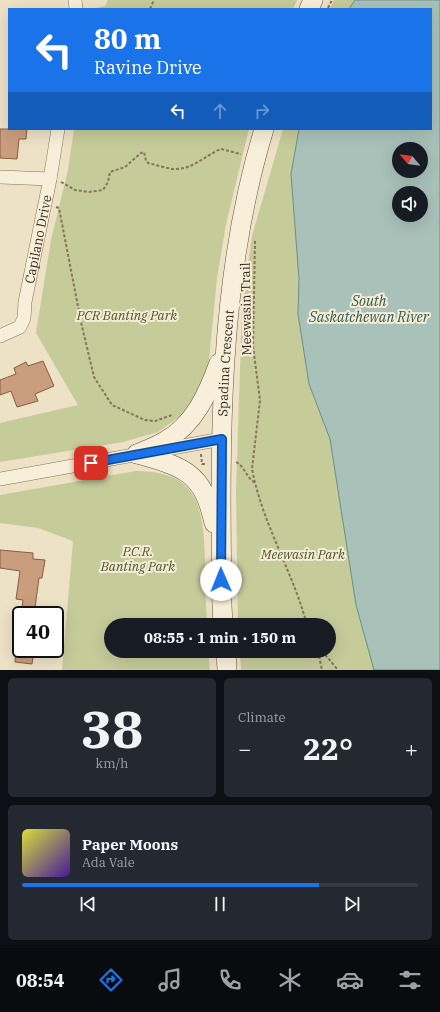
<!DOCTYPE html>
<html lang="en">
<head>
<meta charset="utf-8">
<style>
	:root { --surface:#171b24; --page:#242831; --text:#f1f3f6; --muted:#9ea1a6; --line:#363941; --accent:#1a73e8 }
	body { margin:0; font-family:"IBM Plex Serif",serif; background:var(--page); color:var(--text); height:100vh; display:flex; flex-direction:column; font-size:15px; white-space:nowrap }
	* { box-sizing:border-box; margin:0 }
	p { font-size:13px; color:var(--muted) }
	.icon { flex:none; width:22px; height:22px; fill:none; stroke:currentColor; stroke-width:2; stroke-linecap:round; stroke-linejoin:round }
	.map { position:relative; height:670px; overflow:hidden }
	.side { display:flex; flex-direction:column; gap:8px; padding:8px; background:#0d0f14; flex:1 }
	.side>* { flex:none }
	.hud { position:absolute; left:8px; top:8px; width:424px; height:122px; border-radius:0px; box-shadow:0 4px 16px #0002; background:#1a73e8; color:#fff; overflow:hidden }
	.needle { width:26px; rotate:299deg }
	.controls { position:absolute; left:392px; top:142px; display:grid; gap:8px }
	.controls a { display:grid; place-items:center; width:36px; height:36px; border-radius:50%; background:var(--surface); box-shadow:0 4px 16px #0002; font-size:20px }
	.speed { position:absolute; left:12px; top:606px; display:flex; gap:8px; font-size:20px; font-weight:700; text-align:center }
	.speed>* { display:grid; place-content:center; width:52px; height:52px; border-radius:50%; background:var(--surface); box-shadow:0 4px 16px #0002; line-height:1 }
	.speed .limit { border:2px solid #111; border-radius:6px; background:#fff; color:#111 }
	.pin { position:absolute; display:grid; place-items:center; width:34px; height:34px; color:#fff; margin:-17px; border-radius:8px; box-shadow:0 2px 6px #0006 }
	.me { position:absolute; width:44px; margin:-22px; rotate:359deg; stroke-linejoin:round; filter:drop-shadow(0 0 3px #0008) }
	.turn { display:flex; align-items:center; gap:14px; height:84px; padding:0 20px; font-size:18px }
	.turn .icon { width:52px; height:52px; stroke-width:2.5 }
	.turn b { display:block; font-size:28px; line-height:34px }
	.lanes { display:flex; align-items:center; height:38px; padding:0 20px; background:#0003; justify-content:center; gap:20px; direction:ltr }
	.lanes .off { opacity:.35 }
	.big { font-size:30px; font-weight:700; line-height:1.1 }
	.side .widget { flex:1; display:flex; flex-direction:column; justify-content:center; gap:6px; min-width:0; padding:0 14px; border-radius:6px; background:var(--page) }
	.side .dial { align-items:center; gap:0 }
	.dial b { font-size:52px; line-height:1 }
	.song { display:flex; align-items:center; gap:12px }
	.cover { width:48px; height:48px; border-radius:6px; background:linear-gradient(135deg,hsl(60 70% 55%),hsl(260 70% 35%)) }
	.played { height:4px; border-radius:2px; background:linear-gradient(90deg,var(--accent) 75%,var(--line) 75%) }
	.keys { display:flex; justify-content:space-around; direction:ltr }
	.heat { display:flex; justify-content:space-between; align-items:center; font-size:22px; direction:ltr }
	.side .tiles { flex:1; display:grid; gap:8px; grid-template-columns:1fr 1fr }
	.widget:last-child { grid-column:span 2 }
	.trip { position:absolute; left:104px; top:618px; width:232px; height:40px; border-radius:20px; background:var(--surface); box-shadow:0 4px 16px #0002; font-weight:700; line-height:40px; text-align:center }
	.tabs { display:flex; height:64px; justify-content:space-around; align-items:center; background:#090b0e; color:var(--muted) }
	.tabs .icon { width:28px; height:28px }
	.tabs .current { color:var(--accent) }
	.tabs b { font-size:18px; color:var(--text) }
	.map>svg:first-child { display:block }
	.green { fill:#c6cb9a }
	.water { fill:#a8c1b9; stroke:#6e8f87; fill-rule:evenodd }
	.building { fill:#ca9d7e; stroke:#875d43 }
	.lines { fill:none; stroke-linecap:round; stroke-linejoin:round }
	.street-casing { stroke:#88735c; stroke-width:14 }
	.secondary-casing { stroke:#6a5440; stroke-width:20 }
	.path { stroke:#88735c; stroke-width:2; stroke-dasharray:3 2; stroke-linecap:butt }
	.street { stroke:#f8efda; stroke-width:13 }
	.secondary { stroke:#f8efda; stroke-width:19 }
	.route-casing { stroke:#114b97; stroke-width:10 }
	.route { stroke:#1a73e8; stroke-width:7 }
	.labels { text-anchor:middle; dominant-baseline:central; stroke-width:4; stroke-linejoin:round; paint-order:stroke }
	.street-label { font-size:13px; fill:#392c20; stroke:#f5ecd6 }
	.park-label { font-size:13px; font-style:italic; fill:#4a5527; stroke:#f5ecd6 }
	.water-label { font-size:14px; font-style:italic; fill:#305855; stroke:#f5ecd6 }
</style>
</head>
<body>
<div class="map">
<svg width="440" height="670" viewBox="0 0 440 670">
	<rect width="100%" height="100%" fill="#ede1c6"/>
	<g class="green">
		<path d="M108 0H297L293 9H92L105 6Z"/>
		<path d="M334 0H366L361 9H330Z"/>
		<path d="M74 129H249L226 224 217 278 209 360 202 385 189 410 158 432 123 442 0 462V423L78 405 36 333 51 240 68 170Z"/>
		<path d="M283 129H314L395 670H241L240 651H329V625H238L236 490 242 308 252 236Z"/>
		<path d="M136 471C199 471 203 507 205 560 205 582 206 603 207 625H111V651H208L210 670H62L73 541 38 528 0 523V495Z"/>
	</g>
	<path class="water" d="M355 0H440V670H374L356 605 330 439 309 384 298 314 299 279 291 174 299 129H431V9H349ZM399 149H421V171H399ZM399 193H421V215H399Z"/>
	<g class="building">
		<path d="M0 129H27L26 139H19L17 159 0 158Z"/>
		<path d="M43 361 54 386 35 394 38 401 17 407 11 391 0 395V380L16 374 14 368 26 362 28 366Z"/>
		<path d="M0 550 33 553V559L45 560 42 578H39L34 615H21L23 600 16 599 20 571 0 568Z"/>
		<path d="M16 649H34L32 664 15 662Z"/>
	</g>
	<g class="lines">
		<g class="street-casing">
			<g id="street">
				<path d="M75 0 76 9"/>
				<path d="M0 177 50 179"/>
				<path id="s1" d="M0 336 20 327 24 318 25 302 50 179 58 129"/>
				<path d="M0 479 222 439"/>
			</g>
		</g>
		<g class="secondary-casing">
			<g id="secondary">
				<path d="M309 9 313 0"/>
				<path d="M137 454C146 450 157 446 165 441 195 424 208 393 219 363"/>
				<path d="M137 454C184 467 203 472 214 523"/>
				<path id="s2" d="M223 625 222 605C220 445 217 283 264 129"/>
				<path d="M226 651 227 670"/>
			</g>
		</g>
		<g class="path">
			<path d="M328 8 332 0"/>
			<path d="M150 9 154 0"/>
			<path d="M61 182 75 190 89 192 103 190 108 182 110 172 125 167 141 153 144 152 146 161 148 163C157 165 167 169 176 169 193 169 206 155 221 149L241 154"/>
			<path d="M56 207 59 208 81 322 94 377 112 405 145 420 155 421 172 415"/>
			<path d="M255 241 253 346 260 400 252 469C262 523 293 572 307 625"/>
			<path d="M201 454 202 464H206"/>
			<path d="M236 462C245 467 246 477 255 483"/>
			<path d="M318 651 322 670"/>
			<path d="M322 651 338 670"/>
		</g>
		<use href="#street" class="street"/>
		<use href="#secondary" class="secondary"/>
	</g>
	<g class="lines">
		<g class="route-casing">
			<path id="route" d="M91 463 222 439 221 580"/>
		</g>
		<use href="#route" class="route"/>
	</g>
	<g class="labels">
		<g class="street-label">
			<text stroke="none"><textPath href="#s1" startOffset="112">Capilano Drive</textPath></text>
			<text transform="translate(246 309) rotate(-91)">Meewasin Trail</text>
			<text stroke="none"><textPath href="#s2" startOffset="262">Spadina Crescent</textPath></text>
		</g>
		<g class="park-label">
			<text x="127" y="315">PCR Banting Park</text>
			<text x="138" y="551">P.C.R.<tspan x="138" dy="15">Banting Park</tspan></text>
			<text x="303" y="554">Meewasin Park</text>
		</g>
		<g class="water-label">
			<text x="369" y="301">South<tspan x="369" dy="16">Saskatchewan River</tspan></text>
		</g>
	</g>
</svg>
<div class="controls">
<a><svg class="needle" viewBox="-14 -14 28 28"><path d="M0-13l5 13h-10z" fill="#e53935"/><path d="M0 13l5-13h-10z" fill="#9ea1a6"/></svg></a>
<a><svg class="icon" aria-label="sound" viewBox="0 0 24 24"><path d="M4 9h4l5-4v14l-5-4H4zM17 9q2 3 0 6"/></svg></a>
</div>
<div class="speed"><div class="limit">40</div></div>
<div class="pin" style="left:91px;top:463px;background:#d93025"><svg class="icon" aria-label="arrive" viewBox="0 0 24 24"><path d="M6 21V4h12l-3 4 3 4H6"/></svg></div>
<svg class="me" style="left:221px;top:580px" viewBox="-20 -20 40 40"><circle r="19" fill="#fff"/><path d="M0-13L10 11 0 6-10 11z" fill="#1a73e8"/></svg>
<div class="trip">08:55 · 1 min · 150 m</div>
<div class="hud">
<div class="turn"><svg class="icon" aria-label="left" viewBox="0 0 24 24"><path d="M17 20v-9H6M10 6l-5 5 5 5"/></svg><div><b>80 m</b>Ravine Drive</div></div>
<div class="lanes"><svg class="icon" aria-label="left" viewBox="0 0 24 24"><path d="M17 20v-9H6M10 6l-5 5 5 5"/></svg><svg class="icon off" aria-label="ahead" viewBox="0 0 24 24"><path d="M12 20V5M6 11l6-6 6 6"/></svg><svg class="icon off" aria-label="right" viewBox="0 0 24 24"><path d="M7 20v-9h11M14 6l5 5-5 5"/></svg></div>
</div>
</div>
<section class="side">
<div class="tiles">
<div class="widget dial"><b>38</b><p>km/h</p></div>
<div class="widget"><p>Climate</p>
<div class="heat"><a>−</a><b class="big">22°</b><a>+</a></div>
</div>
<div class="widget">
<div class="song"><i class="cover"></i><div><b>Paper Moons</b><p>Ada Vale</p></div></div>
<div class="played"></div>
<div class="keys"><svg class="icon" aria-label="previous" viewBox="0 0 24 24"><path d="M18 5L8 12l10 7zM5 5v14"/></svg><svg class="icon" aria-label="pause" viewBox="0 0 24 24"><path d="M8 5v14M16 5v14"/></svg><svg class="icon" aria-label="next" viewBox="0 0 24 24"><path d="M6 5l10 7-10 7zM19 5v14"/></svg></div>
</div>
</div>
</section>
<nav class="tabs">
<b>08:54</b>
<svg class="icon current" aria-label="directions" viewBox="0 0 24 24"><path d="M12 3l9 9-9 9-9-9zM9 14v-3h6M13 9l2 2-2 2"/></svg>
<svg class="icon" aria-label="music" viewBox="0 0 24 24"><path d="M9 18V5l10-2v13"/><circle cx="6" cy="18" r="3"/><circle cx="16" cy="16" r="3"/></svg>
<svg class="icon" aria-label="phone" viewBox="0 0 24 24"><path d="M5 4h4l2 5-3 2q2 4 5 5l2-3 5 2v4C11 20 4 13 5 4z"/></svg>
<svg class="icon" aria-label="climate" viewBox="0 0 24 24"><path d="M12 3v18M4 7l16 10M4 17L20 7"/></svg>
<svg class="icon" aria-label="car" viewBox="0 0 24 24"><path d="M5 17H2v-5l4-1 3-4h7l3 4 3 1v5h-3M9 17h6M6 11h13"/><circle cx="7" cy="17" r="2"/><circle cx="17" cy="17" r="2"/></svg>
<svg class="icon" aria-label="filters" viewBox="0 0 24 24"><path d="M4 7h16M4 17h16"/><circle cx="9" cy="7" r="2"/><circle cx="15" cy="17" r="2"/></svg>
</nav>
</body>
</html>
